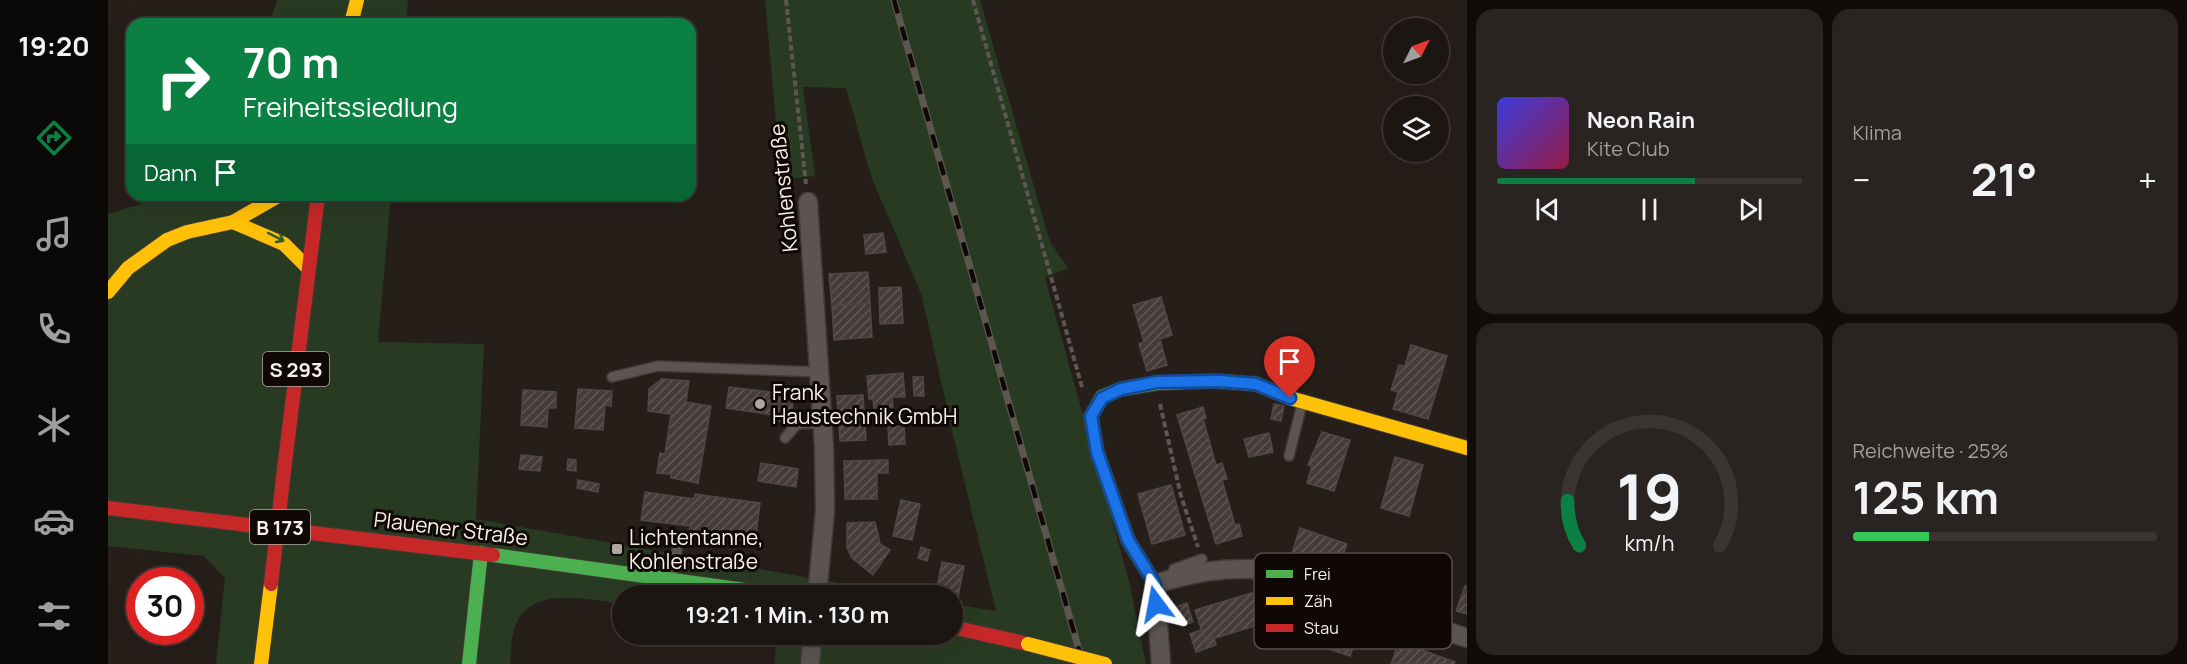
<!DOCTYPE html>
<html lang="de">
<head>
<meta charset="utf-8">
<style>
	:root { --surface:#1c1613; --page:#292321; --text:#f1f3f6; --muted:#a09fa0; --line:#3a3533; --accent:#0b8043 }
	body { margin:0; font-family:Manrope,sans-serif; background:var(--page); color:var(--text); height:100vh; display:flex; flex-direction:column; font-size:22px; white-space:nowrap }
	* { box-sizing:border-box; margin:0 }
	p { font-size:20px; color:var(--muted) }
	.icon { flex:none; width:33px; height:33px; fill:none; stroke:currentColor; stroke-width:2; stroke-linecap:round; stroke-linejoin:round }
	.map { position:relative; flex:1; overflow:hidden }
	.details { display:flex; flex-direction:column; gap:9px; padding:9px; background:#0f0c0a; width:720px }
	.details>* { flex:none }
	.top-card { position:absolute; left:18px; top:18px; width:570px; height:183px; border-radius:18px; box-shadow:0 6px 24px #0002,0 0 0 2px var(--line); background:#0b8043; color:#fff; overflow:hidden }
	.needle { width:39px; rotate:48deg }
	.fabs { position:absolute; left:1275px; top:18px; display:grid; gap:12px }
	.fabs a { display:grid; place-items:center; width:66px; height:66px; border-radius:50%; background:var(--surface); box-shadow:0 6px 24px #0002,0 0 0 2px var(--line); font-size:30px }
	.speed { position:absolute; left:18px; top:567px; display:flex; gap:12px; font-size:30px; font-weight:700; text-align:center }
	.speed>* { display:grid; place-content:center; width:78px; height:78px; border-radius:50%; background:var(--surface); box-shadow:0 6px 24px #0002,0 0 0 2px var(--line); line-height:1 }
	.speed .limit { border:9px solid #d22; background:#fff; color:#111 }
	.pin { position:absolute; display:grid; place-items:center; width:51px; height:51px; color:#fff; margin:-62px -26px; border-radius:50% 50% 50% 0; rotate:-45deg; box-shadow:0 0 6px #0007 }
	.pin .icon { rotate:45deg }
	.me { position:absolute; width:66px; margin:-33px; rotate:347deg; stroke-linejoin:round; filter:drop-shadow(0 0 4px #0008) }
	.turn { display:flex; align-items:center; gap:21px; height:126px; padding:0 18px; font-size:27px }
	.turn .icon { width:78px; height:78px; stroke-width:2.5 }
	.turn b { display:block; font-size:42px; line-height:51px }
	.then { display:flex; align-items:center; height:57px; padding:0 18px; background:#0003; gap:12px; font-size:22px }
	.big { font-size:45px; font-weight:700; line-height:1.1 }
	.details .tile { flex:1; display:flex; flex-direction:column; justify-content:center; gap:9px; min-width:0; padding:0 21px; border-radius:18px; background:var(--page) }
	.details .dial { align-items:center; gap:0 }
	.dial svg { height:156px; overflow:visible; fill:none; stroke:var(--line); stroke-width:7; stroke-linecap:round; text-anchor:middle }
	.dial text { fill:var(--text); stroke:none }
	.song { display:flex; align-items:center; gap:18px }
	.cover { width:72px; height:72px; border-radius:9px; background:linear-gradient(135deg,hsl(240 70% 55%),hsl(340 70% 35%)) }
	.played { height:6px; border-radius:3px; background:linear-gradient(90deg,var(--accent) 65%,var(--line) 65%) }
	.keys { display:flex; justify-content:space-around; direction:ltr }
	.heat { display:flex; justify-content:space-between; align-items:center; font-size:33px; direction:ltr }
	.charge { height:9px; border-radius:4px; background:linear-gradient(90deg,#34c759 25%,var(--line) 0) }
	.details .tiles { flex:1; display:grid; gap:9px; grid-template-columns:repeat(2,1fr) }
	.trip { position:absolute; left:504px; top:585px; width:351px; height:60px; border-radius:30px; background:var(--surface); box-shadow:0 6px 24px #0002,0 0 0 2px var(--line); font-weight:700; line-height:60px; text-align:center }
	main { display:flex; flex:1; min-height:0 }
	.menu { display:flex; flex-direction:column; width:108px; justify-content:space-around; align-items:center; background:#0b0908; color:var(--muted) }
	.menu .icon { width:42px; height:42px }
	.menu .on { color:var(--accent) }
	.menu b { font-size:27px; color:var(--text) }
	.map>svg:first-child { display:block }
	.grass { fill:#293a22 }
	.building { fill:url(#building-hatch); stroke:#504844; stroke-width:1.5 }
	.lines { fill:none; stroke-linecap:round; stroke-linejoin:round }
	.lane-casing { stroke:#403a37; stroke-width:12 }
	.street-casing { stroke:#403a37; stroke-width:21 }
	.fast-casing { stroke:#403a37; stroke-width:16 }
	.slow-casing { stroke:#403a37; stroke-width:16 }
	.jam-casing { stroke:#403a37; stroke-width:16 }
	.path { stroke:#5d5653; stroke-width:4; stroke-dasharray:6 3; stroke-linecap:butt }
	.lane { stroke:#5b5450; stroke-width:9 }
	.street { stroke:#5b5450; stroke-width:18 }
	.fast { stroke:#4caf50; stroke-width:14 }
	.slow { stroke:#ffc107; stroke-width:14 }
	.jam { stroke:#c62828; stroke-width:14 }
	.rail-casing { stroke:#5c5550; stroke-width:7 }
	.rail { stroke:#0f0805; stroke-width:4.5; stroke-dasharray:14; stroke-linecap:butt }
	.slow-bridge-casing { stroke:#403a37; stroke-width:16; stroke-linecap:butt }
	.jam-bridge-casing { stroke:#403a37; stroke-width:16; stroke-linecap:butt }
	.slow-bridge { stroke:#ffc107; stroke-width:14 }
	.jam-bridge { stroke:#c62828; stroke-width:14 }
	.oneway { stroke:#2e5c2a }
	.route-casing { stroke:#114b97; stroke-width:15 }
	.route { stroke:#1a73e8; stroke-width:10 }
	.poi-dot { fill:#afa6a0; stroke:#0f0805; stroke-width:2 }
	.labels { text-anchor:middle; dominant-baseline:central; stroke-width:6; stroke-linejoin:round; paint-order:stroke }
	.shield { fill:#0f0805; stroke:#b3aaa5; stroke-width:1.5 }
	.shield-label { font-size:20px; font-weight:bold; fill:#f9efe9 }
	.street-label { font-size:21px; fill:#f9efe9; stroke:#0f0805 }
	.poi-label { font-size:21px; fill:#f9efe9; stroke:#0f0805; text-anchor:start }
	.key { fill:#0f0805; stroke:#554d49; stroke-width:1.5 }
	.key-label { font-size:16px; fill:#f9efe9 }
</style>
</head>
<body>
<main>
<nav class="menu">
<b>19:20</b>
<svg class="icon on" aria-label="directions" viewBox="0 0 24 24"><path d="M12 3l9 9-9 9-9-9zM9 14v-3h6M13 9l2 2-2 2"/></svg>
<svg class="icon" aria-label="music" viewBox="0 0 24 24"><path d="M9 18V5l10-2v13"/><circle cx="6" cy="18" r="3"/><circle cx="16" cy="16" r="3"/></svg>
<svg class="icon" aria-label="phone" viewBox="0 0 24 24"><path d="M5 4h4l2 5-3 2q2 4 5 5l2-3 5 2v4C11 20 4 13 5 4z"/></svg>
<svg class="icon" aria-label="climate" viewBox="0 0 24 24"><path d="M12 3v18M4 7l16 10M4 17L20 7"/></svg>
<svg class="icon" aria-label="car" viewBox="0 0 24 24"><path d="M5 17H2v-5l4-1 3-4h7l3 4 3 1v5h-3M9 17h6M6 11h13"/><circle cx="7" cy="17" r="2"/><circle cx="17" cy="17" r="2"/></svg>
<svg class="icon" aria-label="filters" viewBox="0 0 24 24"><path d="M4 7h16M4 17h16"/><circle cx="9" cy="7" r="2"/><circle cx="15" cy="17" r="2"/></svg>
</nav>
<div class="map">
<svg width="1359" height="664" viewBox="0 0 1359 664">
	<defs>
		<pattern id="building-hatch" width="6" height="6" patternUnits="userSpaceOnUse" patternTransform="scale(1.5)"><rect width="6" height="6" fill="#463b38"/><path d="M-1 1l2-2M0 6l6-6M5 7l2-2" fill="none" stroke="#615855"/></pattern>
	</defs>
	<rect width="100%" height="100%" fill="#261e19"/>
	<g class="grass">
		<path d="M169 0H300L298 24H161Z"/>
		<path d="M657 0H872L942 242 960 268 937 278 1021 581 1038 664H667L668 639 664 635 844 634 845 604 888 611 846 439 814 296 763 176 738 88 695 87 707 176 673 180Z"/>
		<path d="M46 195H283L270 342 376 344 368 519 799 595 514 596V604C482 600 421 584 407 627 403 638 403 652 402 664H108L117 578 96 556 0 546V214L33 204Z"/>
	</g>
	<g class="building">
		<path d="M775 233 778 252 758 254 756 235Z"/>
		<path d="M760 272 762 303 724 306 721 274Z"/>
		<path d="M793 287 795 323 772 324 771 288Z"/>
		<path d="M1053 297 1064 335 1052 339 1059 365 1039 371 1031 344 1036 342 1025 305Z"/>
		<path d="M762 303 764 337 726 340 724 306Z"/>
		<path d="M1303 345 1339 356 1320 419 1285 409 1290 392 1283 390 1291 365 1297 366Z"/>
		<path d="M795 373 797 397H784L785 407 766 408 765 399H761L759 376Z"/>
		<path d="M805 377H815L816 396H806Z"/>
		<path d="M554 379 581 381 578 402 603 406 590 483 563 478V474L549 473 552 453 557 454 563 414 540 411 541 389Z"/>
		<path d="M621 387 669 393 675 387 685 400 684 412 672 422 666 415 618 408Z"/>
		<path d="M470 389 504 391 503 406 497 405 495 430 467 428Z"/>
		<path d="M415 390 448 392V408H440L439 427 413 425Z"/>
		<path d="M755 395 758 440 732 441 729 396Z"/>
		<path d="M1166 404 1176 406 1173 421 1163 419Z"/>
		<path d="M1095 407 1098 418 1095 419 1108 465 1114 463 1119 479 1114 480 1127 525 1131 524 1134 536 1108 544 1069 415Z"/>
		<path d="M796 426 797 444 781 445 780 427Z"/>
		<path d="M1214 432 1242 440 1226 491 1199 483 1204 466 1200 465Z"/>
		<path d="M1161 433 1165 452 1141 457 1136 439Z"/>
		<path d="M413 455 434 457 432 471 411 469Z"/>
		<path d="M1287 457 1315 465 1301 516 1273 508Z"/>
		<path d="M460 459 468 460V471L459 470Z"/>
		<path d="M780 460V473H769V499H737L736 461Z"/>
		<path d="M653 463 690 469 688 487 650 481Z"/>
		<path d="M470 480 491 484 490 492 469 488Z"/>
		<path d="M1063 485 1077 535 1044 544 1030 494Z"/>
		<path d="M537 492 586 499 587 494 652 503 647 542 581 532 582 526 533 520Z"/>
		<path d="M793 500 812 504 804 540 785 536Z"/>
		<path d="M767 522 772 544 782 550 765 575 744 558 739 547V523Z"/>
		<path d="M1192 528 1239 544 1229 571 1183 556Z"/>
		<path d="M813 547 822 550 819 561 810 558Z"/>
		<path d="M834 562 856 566 850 597 828 592Z"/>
		<path d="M1357 586 1359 587V614L1348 611Z"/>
		<path d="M1144 593 1153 624 1097 641 1087 610Z"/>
		<path d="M1079 603 1085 622 1073 626 1070 615 1063 617 1061 609Z"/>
		<path d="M1195 609 1252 629 1242 656 1186 637Z"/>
		<path d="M1093 630 1097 641 1106 637 1108 645 1088 652 1082 634Z"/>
		<path d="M1291 642 1347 662 1346 664H1283Z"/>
	</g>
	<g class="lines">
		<g class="lane-casing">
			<g id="lane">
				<path d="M504 377 550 366 711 372"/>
				<path d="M677 438 689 424 715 423"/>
				<path d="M1181 456 1194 404"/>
				<path d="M564 578 569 550"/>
				<path d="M1063 579 1066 569 1094 559"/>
			</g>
		</g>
		<g class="street-casing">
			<g id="street">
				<path d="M700 202 716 447 717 511 709 596"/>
				<path d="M702 664 705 634"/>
				<path d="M1053 664 1047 584C1083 573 1117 566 1155 570L1359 638"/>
			</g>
		</g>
		<g class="fast-casing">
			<g id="fast">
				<path d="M385 555 681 596"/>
				<path d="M1047 584 1020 540 989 452 983 416 994 397 1013 389 1049 383 1107 381"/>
				<path d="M361 664 373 553"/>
			</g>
		</g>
		<g class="slow-casing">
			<g id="slow">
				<path d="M243 24 249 0"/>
				<path d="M125 222 176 244 200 268"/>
				<path d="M0 292 20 268 59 240 79 232 125 222 172 195"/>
				<path d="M1107 381 1148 384 1182 398 1359 448"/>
				<path d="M153 664 163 584"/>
			</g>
		</g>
		<g class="jam-casing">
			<g id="jam">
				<path d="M176 470 210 195"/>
				<path d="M0 508 385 555"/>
				<path d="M844 627 920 644"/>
			</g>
		</g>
		<g class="path">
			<path d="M678 0 698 184"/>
			<path d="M865 0 974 387"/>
			<path d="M1052 404 1073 496 1090 547"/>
		</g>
		<use href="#lane" class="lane"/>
		<use href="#street" class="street"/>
		<use href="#fast" class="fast"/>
		<use href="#slow" class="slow"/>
		<use href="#jam" class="jam"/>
		<g class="rail-casing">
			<path id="rail" d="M786 0 975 664"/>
		</g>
		<use href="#rail" class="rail"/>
		<g class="slow-bridge-casing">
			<path id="slow-bridge" d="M920 644 997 664"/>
		</g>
		<g class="jam-bridge-casing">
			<path id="jam-bridge" d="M163 584 176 470"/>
		</g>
		<use href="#slow-bridge" class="slow-bridge"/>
		<use href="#jam-bridge" class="jam-bridge"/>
	</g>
	<defs><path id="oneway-shaft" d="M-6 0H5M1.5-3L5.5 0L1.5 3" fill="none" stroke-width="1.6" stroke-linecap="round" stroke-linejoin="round" transform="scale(1.5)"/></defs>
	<use class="oneway" href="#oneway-shaft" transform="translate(168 237) rotate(27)"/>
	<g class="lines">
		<g class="route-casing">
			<path id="route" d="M1048 604 1047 584 1020 540 989 452 983 416 994 398 1013 389 1049 382 1112 381 1148 384 1182 398"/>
		</g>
		<use href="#route" class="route"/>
	</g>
	<g class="poi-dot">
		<circle cx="652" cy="404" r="6"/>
		<rect x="503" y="543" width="12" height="12" rx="3"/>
	</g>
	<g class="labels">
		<g class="shield">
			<rect x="155" y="352" width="66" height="34" rx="4.5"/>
			<rect x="142" y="510" width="60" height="34" rx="4.5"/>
		</g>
		<g class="shield-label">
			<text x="188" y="369">S 293</text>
			<text x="172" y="527">B 173</text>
		</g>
		<g class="street-label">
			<text transform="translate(675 188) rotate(-96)">Kohlenstraße</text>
			<text transform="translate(343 528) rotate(7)">Plauener Straße</text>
		</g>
		<g class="poi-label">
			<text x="664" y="392">Frank<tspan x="664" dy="24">Haustechnik GmbH</tspan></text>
			<text x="521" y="537">Lichtentanne,<tspan x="521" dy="24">Kohlenstraße</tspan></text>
		</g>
	</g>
	<rect x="1146" y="553" width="198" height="96" rx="9" class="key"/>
	<rect x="1158" y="570" width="27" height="8" fill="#4caf50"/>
	<rect x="1158" y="597" width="27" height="8" fill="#ffc107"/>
	<rect x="1158" y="624" width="27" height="8" fill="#c62828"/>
	<g class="key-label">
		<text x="1196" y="580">Frei</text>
		<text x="1196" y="607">Zäh</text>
		<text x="1196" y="634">Stau</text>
	</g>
</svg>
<div class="fabs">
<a><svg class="needle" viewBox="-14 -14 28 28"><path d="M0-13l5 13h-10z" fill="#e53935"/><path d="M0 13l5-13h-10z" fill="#a09fa0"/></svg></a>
<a><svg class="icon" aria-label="layers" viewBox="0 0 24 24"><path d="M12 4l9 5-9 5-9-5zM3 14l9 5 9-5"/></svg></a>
</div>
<div class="speed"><div class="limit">30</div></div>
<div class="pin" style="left:1182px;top:398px;background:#d93025"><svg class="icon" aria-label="arrive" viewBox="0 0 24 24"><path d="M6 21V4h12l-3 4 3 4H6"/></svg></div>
<svg class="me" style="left:1048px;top:604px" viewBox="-20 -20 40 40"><path d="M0-17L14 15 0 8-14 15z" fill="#1a73e8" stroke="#fff" stroke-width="4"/></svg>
<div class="trip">19:21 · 1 Min. · 130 m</div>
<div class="top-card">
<div class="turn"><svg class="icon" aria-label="right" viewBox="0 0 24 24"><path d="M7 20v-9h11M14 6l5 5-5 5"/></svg><div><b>70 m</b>Freiheitssiedlung</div></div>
<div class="then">Dann<svg class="icon" aria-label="arrive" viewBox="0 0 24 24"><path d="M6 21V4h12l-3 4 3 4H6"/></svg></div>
</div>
</div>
<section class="details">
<div class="tiles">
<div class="tile">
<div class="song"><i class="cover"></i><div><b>Neon Rain</b><p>Kite Club</p></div></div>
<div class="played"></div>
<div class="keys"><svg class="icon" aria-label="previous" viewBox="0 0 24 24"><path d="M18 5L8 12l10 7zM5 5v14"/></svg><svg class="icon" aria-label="pause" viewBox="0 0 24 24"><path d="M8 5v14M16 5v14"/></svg><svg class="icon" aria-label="next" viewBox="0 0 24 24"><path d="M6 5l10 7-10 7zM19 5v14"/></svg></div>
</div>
<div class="tile"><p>Klima</p>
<div class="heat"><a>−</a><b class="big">21°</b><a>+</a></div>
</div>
<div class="tile dial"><svg viewBox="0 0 100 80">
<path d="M14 69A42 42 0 1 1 86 69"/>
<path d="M14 69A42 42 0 0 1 8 46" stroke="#0b8043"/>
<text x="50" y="56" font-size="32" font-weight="700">19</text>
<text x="50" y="72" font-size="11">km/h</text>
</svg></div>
<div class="tile"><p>Reichweite · 25%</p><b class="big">125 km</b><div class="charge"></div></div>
</div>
</section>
</main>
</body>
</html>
